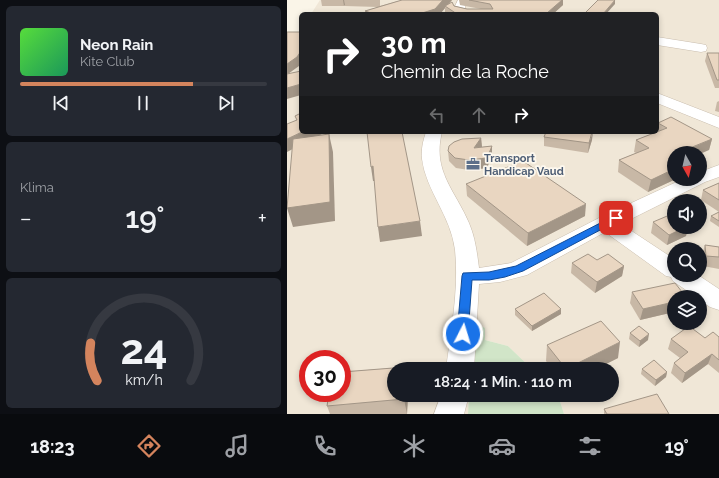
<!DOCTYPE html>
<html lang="de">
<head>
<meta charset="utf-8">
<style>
	:root { --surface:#171b24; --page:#242831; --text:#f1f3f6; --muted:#9ea1a6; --line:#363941; --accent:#d4845d }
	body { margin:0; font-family:Raleway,sans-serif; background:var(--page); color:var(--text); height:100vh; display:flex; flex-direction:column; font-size:15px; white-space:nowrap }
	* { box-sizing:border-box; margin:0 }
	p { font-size:13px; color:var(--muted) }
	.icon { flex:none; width:22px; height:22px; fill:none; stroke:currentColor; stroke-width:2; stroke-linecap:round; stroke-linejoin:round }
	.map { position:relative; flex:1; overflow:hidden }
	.drawer { display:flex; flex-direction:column; gap:6px; padding:6px; background:#0d0f14; width:287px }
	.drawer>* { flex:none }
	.hud { position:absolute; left:12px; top:12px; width:360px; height:122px; border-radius:6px; box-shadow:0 2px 6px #0003; background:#202124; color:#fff; overflow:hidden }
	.needle { width:26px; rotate:172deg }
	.controls { position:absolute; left:380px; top:146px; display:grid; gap:8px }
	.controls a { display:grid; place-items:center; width:40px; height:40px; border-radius:50%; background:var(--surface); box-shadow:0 2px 6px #0003; font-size:20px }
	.speed { position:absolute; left:12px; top:350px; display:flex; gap:8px; font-size:20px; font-weight:700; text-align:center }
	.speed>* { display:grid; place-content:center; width:52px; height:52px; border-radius:50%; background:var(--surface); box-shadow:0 2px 6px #0003; line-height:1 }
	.speed .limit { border:6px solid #d22; background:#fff; color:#111 }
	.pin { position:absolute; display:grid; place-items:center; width:34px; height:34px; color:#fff; margin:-17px; border-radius:8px; box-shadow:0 2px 6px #0006 }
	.me { position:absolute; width:44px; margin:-22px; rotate:5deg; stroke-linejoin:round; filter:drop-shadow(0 0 3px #0008) }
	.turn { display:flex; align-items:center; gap:14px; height:84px; padding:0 16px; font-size:18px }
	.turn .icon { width:52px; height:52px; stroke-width:2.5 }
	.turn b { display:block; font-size:28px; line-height:34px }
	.lanes { display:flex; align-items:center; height:38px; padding:0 16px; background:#0003; justify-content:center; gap:20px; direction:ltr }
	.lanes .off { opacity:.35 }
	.big { font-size:30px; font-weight:600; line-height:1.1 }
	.drawer .widget { flex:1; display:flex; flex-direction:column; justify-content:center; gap:6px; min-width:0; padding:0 14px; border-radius:6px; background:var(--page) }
	.drawer .dial { align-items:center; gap:0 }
	.dial svg { height:104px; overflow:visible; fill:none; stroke:var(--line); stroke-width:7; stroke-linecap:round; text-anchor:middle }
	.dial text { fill:var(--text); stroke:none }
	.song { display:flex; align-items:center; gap:12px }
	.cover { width:48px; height:48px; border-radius:6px; background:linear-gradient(135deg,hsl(110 70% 55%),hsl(150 70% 35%)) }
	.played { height:4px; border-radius:2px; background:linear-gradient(90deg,var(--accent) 70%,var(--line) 70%) }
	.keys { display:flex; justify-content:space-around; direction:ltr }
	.heat { display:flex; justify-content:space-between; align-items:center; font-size:22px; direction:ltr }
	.trip { position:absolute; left:100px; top:362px; width:232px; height:40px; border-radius:20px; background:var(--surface); box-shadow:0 2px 6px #0003; font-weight:600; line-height:40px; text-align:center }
	.tab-bar { display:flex; height:64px; justify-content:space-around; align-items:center; background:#090b0e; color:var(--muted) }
	.tab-bar .icon { width:28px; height:28px }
	.tab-bar .on { color:var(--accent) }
	.tab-bar b { font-size:18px; color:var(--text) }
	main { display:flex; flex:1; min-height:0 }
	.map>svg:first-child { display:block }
	.residential { fill:#f0e7d7; fill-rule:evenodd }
	.green { fill:#d1e5c8 }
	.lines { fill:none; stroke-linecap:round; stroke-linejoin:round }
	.minor-casing { stroke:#cabeaf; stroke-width:1 }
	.minor { fill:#fff; fill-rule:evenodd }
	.wall { fill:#c8b8a6 }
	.shaded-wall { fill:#a39687 }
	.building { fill:#e9d6c1; stroke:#a39687 }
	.route { fill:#1a73e8; stroke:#114b97 }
	.labels { text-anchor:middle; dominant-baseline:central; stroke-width:3.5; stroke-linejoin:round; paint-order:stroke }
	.service-label { font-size:11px; font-weight:bold; fill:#4e5e75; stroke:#fdf8ee; text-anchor:start }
</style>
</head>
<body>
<main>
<section class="drawer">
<div class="widget">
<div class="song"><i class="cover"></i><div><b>Neon Rain</b><p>Kite Club</p></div></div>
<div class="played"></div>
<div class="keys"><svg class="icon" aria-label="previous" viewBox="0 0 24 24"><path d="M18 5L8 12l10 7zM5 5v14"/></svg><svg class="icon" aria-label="pause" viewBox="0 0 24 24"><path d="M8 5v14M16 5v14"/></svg><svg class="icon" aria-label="next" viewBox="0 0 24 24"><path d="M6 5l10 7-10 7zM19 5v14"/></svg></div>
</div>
<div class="widget"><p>Klima</p>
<div class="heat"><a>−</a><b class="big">19°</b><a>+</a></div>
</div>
<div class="widget dial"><svg viewBox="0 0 100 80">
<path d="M14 69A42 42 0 1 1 86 69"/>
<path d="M14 69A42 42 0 0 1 9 40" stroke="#d4845d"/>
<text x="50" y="56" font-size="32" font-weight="700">24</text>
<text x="50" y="72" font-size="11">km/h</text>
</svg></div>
</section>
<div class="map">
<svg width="432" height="414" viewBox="0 0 432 414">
	<rect width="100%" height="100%" fill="#faf5e8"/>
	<path class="residential" d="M33 0H432V414H277L271 395H325V369H245L221 346 198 340 183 369H107V395H182L181 414H0V35H14V132H370V14H24ZM387 153H413V179H387ZM387 201H413V227H387ZM387 249H413V275H387ZM387 297H413V323H387ZM21 359H55V393H21Z"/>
	<g class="green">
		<path d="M186 323 198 328V340L221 346 245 369H183Z"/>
		<path d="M182 395H271L277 414H181Z"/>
	</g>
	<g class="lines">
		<g class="minor-casing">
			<g id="minor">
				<path d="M171 0H181L178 6V14H166L168 6Z"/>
				<path d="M370 37 414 44 419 45 420 48 419 51 414 52 370 45Z"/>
				<path d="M370 93 432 117V128L370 103Z"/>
				<path d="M139 132H155C145 171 168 190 182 223 188 237 190 252 192 268L224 263 312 218 396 179H413V172L432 165V177L418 182 334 224 387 259V275H411L432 289V310L423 307 413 300V297H409L386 281 384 277 379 276 318 232 240 275 213 282 192 284 187 369H159C164 330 172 290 168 250 164 216 139 191 135 159 134 149 136 141 139 132Z"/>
				<path d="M154 395H182L177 414H147Z"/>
			</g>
		</g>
		<use href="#minor" class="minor"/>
	</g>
	<g class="wall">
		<path d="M34 0H93V6L115 0H165L161 4 180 9H194L173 5 172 0H276V5L266 14H160L158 13V8L153 14H79L78 11 91 7 58 6V5L57 6H35Z"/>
		<path d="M420 53H432V88H428L418 61Z"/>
		<path d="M432 101V112L428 111 430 102Z"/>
		<path d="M371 123 425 139 422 150 387 153V179H389L361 192 331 172 332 160 349 153 347 152 349 140 370 132Z"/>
		<path d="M257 137 305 140 301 153 257 146Z"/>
		<path d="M194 138 195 147 205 146V155L200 168 182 170 169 168 162 161 161 151Z"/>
		<path d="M432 183V212L414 200 416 190Z"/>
		<path d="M179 184 298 216 240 246 180 196Z"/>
		<path d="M432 212V227L423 221 424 216Z"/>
		<path d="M366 222 387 227H401L399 236 380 245 364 233Z"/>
		<path d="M418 245 432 247V269L416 266 415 255Z"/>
		<path d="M310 260 337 266 335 276 308 293 284 273 285 263Z"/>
		<path d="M345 292 387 297V312L353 320 343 303Z"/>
		<path d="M228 309 274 314 245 331 228 315Z"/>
		<path d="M343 333 361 340 352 347 342 339Z"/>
		<path d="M432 337V373L421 364 395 383 384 373 387 363 393 358 381 349 384 339 418 338Z"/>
		<path d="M260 345 331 358 309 369H265L259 361Z"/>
		<path d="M119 367V369H107V395H121L120 414H43L40 406 42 393H55V372Z"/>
		<path d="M355 369 380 372 379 377 368 386 354 374Z"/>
		<path d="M317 409 382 414H317Z"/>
	</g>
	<g class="shaded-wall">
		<path d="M56 0H57L58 5 57 6Z"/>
		<path d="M156 0H165L159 7 158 6V8L153 14H132Z"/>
		<path d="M275 0H276V5L266 14H260V13Z"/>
		<path d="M328 0V4L319 14H316Z"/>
		<path d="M14 51V64L12 66 1 74 0 80V64Z"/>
		<path d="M14 84V95L0 99V88Z"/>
		<path d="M15 132H39L0 152V139Z"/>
		<path d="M306 132 305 140 301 153 302 143Z"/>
		<path d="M42 134 46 152 48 221 6 227 0 208Z"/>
		<path d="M194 138 195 147 187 148Z"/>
		<path d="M425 139 422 150 413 154V153H393Z"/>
		<path d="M205 146V155L200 168 182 170V160Z"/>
		<path d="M86 166 88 181H86L84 167Z"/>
		<path d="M387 169V179H389L361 192 364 180Z"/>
		<path d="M299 204 298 216 240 246 241 233Z"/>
		<path d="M133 221 135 236 93 242 91 227Z"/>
		<path d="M399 227H401L399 236 380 245 382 235Z"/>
		<path d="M337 266 335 276 308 293 310 282Z"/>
		<path d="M387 302V312L353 320 356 309Z"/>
		<path d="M274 309V314L245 331V326Z"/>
		<path d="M362 334 361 340 352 347 353 341Z"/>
		<path d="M333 342 331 358 309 369H279Z"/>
		<path d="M425 354 421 364 395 383 398 373Z"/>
		<path d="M380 372 379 377 368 386 369 380Z"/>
		<path d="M118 395H121L120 414 117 399Z"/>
	</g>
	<g class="building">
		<path d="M115 0H156L148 9 132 14H87L78 11Z"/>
		<path d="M182 0H275L260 13H257L255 14H170L158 6 165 2 167 6 180 9H206L203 4Z"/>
		<path d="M311 0H328L316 14H297Z"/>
		<path d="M0 32H14V51L10 57 0 64Z"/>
		<path d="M420 53H432V80H430Z"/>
		<path d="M14 71V84L0 88V74Z"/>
		<path d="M14 113V132H15L0 139V124L10 120 8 116Z"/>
		<path d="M384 117 425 139 393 152 394 153H387V169L364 180 332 160 362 148 349 140 380 128 371 123Z"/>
		<path d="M80 132H115L133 221 91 227 86 166 84 167Z"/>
		<path d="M259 132H305L302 143 257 137Z"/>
		<path d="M42 134 43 202 0 208 6 139Z"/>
		<path d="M194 138 187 148 205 146 200 158 182 160 168 158 161 151 162 146 167 142 175 139Z"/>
		<path d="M236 161 299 204 241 233 179 184Z"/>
		<path d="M432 183V200L416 190Z"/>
		<path d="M432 212V221L424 216Z"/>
		<path d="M385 214 387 216V227H399L382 235 366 222Z"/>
		<path d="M418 245 432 247V257L419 256Z"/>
		<path d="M301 254 310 260 321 254 337 266 310 282 285 263Z"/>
		<path d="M388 283 399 297H387V302L356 309 345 292Z"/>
		<path d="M257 293 274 309 245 326 228 309Z"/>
		<path d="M314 321 333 342 279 369 260 345Z"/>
		<path d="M352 326 362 334 353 341 343 333Z"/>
		<path d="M402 326 418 338 426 332 432 337V360L425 354 398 373 387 363 401 352 384 339Z"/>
		<path d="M367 360 380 372 369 380 355 369Z"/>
		<path d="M119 367V369H107V395H118L117 399 40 406 42 393H55V372Z"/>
		<path d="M370 394 382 414H320L317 409Z"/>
	</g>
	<path class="route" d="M329 215 334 218 332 220 236 271 218 277 202 280H185L181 334 180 338 176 339 171 338 170 334 175 276 176 273 202 272 229 266Z"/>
	<defs>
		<g id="office-bare" transform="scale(1.08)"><path d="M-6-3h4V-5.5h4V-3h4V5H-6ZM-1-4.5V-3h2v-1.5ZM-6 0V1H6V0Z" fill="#5c6f8a" stroke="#fdf8ee" stroke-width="2.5" paint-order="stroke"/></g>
	</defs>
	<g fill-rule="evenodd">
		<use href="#office-bare" x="186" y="164"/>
	</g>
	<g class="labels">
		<g class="service-label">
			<text x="197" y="158">Transport<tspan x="197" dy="13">Handicap Vaud</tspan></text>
		</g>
	</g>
</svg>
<div class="controls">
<a><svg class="needle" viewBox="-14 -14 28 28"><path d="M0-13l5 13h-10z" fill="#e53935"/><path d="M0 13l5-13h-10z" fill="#9ea1a6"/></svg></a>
<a><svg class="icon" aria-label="sound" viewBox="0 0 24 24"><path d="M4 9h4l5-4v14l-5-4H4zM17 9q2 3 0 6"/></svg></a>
<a><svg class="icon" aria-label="search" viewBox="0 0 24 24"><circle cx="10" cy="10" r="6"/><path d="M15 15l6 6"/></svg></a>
<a><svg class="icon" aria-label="layers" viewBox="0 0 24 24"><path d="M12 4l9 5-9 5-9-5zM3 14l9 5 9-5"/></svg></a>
</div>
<div class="speed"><div class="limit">30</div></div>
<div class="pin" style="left:329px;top:218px;background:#d93025"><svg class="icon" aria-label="arrive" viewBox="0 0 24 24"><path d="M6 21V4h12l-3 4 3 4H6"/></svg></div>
<svg class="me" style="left:176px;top:334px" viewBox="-20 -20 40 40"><circle r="17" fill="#1a73e8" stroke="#fff" stroke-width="3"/><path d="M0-11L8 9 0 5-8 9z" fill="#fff"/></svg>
<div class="trip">18:24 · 1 Min. · 110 m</div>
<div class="hud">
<div class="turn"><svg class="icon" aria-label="right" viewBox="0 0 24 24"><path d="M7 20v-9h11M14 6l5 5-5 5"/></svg><div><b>30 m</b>Chemin de la Roche</div></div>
<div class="lanes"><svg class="icon off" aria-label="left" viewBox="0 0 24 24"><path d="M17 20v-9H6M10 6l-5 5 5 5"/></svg><svg class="icon off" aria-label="ahead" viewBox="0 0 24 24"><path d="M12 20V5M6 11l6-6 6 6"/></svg><svg class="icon" aria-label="right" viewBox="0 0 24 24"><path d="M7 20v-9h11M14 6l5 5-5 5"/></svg></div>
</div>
</div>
</main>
<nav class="tab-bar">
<b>18:23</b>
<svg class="icon on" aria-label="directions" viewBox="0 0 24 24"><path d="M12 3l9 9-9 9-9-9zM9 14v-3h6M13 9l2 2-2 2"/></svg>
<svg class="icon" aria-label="music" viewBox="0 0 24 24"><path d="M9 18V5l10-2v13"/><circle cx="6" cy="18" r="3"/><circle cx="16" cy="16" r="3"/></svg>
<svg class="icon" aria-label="phone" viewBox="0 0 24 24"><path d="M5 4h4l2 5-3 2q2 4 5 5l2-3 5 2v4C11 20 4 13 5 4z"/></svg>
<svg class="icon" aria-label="climate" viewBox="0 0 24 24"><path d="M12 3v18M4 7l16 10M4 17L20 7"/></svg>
<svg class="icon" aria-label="car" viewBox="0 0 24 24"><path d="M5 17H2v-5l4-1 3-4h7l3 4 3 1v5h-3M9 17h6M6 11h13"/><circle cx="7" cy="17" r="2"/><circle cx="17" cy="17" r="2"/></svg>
<svg class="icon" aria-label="filters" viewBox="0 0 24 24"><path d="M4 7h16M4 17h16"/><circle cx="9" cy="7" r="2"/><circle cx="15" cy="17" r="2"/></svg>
<b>19°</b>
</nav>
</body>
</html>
